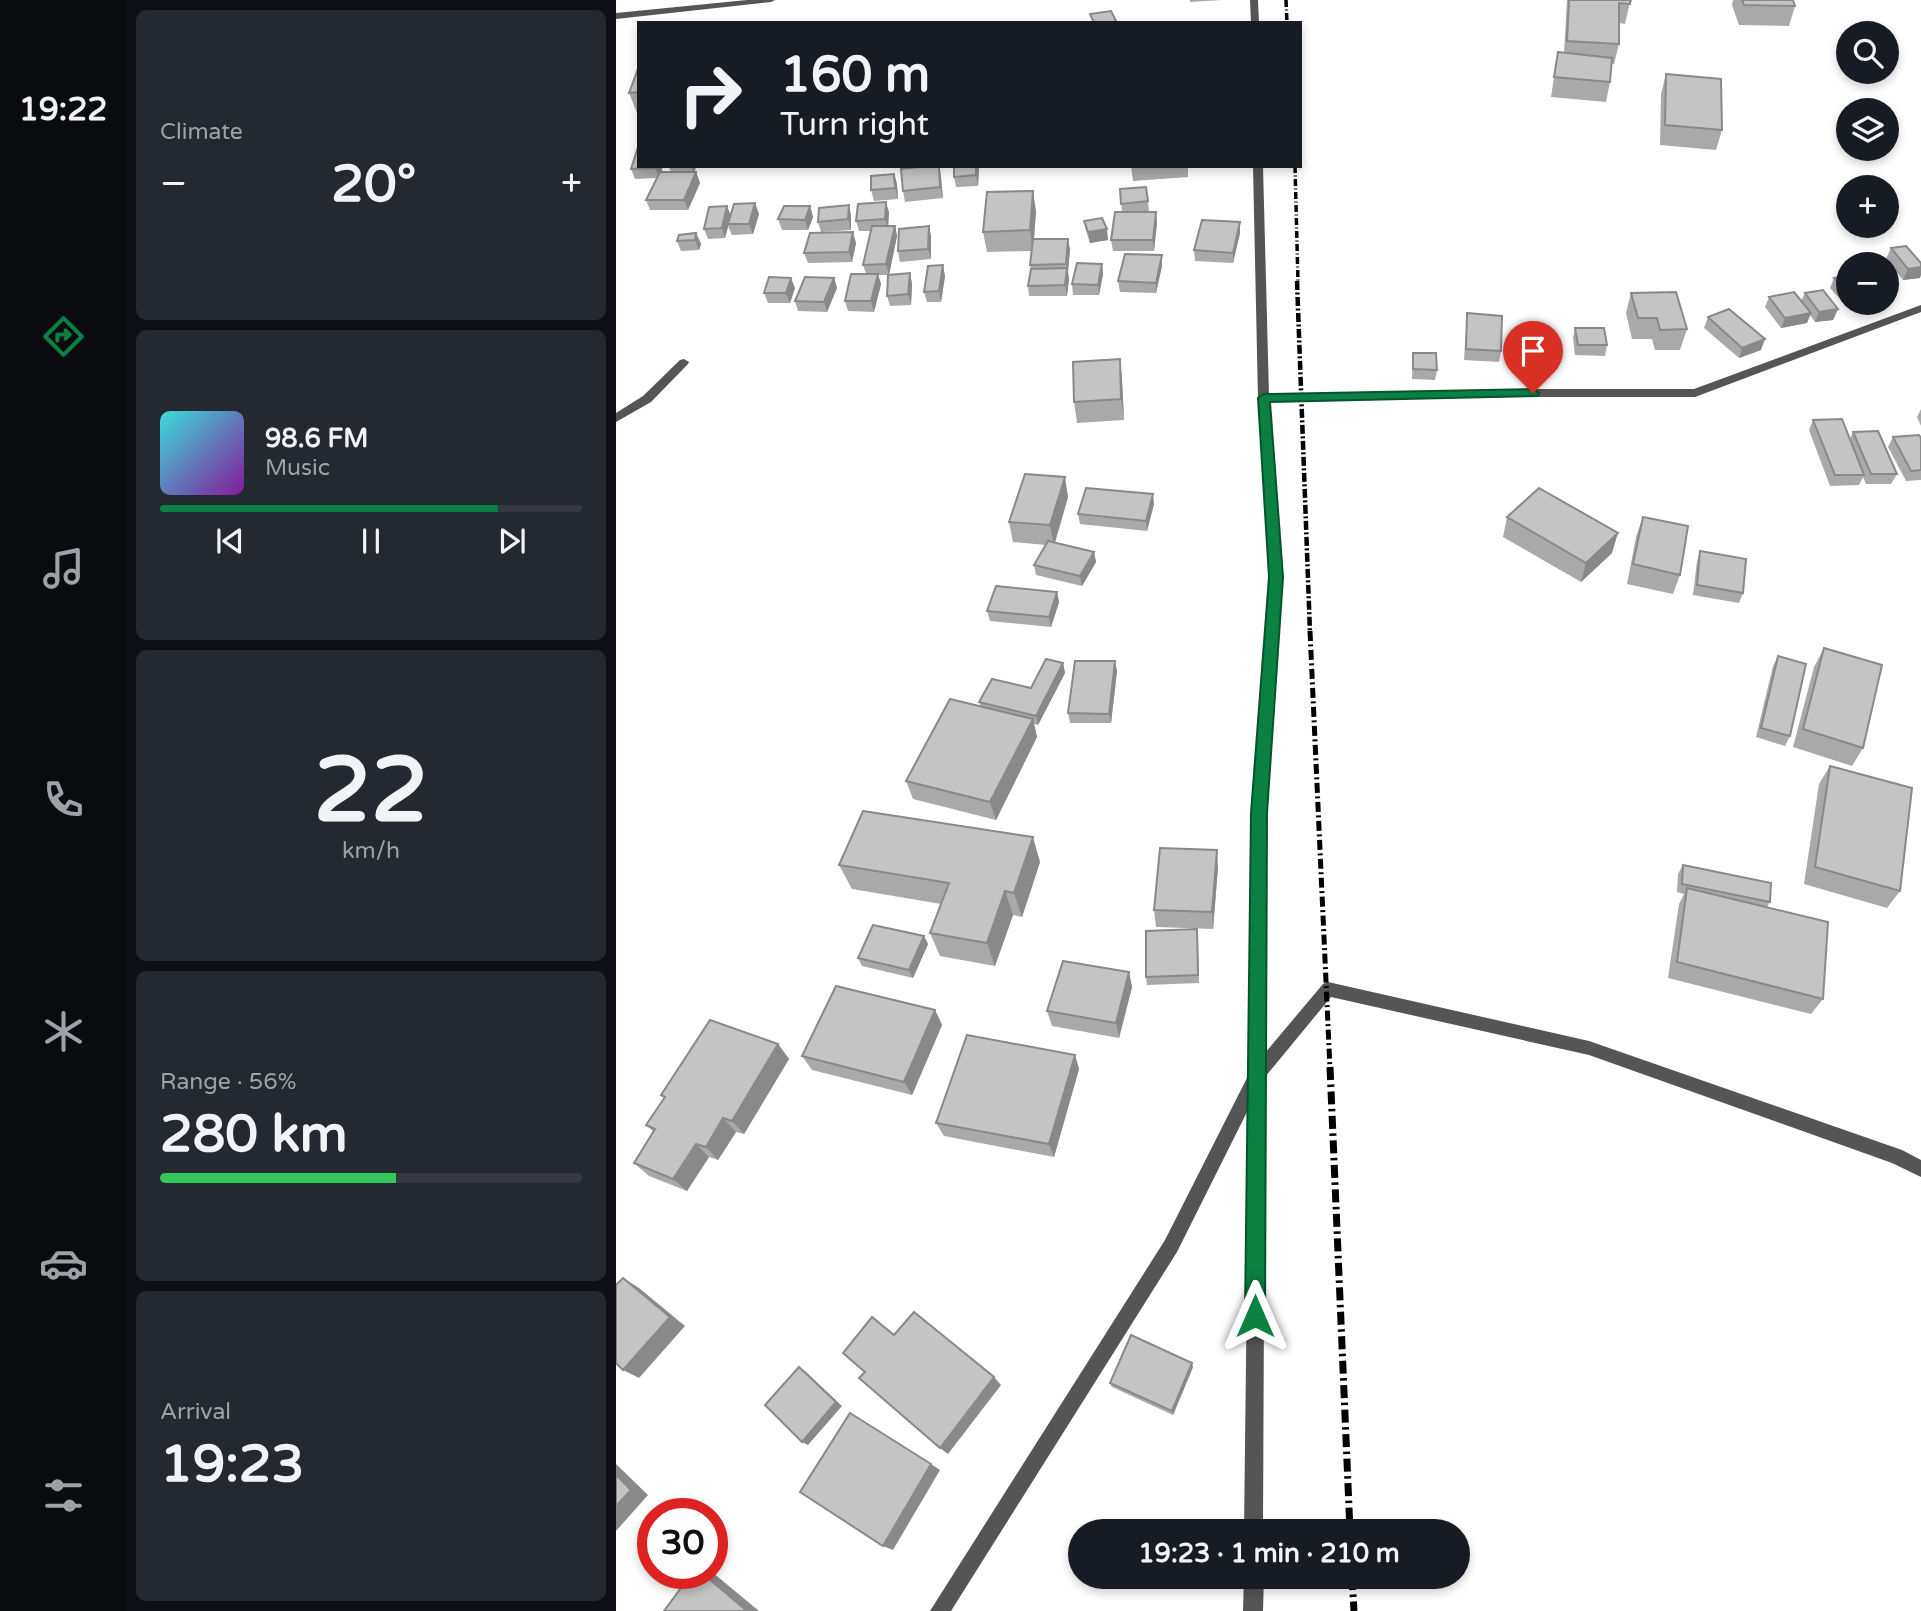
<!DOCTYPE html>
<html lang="en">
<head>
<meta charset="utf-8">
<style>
	:root { --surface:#171b24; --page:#242831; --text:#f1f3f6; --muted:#9ea1a6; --line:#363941; --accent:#0b8043 }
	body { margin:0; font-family:"Varela Round",sans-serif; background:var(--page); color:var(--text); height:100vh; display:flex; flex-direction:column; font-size:26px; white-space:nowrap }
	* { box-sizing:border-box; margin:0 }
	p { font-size:23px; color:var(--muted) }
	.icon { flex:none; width:38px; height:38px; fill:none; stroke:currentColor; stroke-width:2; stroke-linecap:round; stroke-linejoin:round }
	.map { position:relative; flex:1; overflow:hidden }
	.side { display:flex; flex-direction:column; gap:10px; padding:10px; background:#0d0f14; width:490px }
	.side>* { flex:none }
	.top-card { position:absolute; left:21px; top:21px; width:665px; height:147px; border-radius:0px; box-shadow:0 4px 10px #0003; background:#171b24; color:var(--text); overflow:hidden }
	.tools { position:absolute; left:1220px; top:21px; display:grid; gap:14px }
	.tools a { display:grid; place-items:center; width:63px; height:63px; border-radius:50%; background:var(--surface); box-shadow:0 4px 10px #0003; font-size:35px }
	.speed { position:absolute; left:21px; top:1498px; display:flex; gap:14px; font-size:35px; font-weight:700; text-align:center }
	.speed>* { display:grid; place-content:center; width:91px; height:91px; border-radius:50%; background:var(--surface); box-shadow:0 4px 10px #0003; line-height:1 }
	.speed .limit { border:10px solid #d22; background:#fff; color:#111 }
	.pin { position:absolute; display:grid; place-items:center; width:60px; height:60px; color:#fff; margin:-72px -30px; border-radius:50% 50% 50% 0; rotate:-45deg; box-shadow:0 0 7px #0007 }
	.pin .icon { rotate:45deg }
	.me { position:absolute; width:77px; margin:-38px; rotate:0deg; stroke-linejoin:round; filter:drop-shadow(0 0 5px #0008) }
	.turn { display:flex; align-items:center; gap:24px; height:147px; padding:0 28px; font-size:32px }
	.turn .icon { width:91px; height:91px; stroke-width:2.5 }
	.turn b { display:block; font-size:49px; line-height:60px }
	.big { font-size:52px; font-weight:800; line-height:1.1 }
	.side .card { flex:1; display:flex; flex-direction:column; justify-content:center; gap:10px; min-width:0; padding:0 24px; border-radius:10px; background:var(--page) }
	.side .dial { align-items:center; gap:0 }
	.dial b { font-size:91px; line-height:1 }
	.song { display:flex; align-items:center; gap:21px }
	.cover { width:84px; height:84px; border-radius:10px; background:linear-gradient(135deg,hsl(180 70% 55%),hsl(290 70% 35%)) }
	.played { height:7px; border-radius:4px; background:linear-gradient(90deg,var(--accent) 80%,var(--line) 80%) }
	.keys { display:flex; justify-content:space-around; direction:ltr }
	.heat { display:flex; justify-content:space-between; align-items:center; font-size:38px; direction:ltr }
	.charge { height:10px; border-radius:5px; background:linear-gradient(90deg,#34c759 56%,var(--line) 0) }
	.trip { position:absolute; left:452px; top:1519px; width:402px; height:70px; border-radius:35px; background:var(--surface); box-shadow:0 4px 10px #0003; font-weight:800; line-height:70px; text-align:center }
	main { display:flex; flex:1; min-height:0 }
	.tab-bar { display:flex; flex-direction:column; width:126px; justify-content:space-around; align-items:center; background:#090b0e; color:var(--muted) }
	.tab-bar .icon { width:49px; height:49px }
	.tab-bar .active { color:var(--accent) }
	.tab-bar b { font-size:32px; color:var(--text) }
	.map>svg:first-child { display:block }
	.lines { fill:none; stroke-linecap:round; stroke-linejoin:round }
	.minor { fill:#555; fill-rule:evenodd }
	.rail-far3 { stroke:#000; stroke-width:3.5; stroke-dasharray:7 2.5 1 2.5; stroke-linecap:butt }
	.rail-far2 { stroke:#000; stroke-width:4.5; stroke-dasharray:9 2.5 2 2.5; stroke-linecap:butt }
	.rail-far1 { stroke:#000; stroke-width:5; stroke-dasharray:10 3.5 2 3.5; stroke-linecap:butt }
	.rail { stroke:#000; stroke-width:7; stroke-dasharray:13 4.5 2.5 4.5; stroke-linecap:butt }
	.wall { fill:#a9a9a9 }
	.shaded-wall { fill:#898989 }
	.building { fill:#c4c4c4; stroke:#898989; stroke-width:2 }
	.route { fill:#0b8043; stroke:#07532c; stroke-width:2 }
</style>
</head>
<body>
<main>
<nav class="tab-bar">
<b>19:22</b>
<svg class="icon active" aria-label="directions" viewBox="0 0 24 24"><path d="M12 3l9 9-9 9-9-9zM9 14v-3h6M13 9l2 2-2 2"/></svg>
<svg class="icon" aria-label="music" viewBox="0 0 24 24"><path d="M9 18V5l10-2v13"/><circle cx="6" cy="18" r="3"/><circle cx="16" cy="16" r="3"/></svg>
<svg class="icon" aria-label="phone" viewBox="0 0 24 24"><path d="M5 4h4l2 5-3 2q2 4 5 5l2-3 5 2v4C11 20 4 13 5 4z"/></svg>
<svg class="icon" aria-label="climate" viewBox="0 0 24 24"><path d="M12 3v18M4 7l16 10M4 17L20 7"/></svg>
<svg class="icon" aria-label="car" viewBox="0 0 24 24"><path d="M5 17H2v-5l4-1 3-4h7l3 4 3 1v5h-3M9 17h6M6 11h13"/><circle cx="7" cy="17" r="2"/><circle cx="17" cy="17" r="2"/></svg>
<svg class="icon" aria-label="filters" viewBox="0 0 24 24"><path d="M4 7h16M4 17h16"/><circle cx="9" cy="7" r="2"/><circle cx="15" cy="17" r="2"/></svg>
</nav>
<section class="side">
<div class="card"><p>Climate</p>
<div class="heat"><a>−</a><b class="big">20°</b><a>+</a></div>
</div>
<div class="card">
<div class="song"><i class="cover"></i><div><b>98.6 FM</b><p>Music</p></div></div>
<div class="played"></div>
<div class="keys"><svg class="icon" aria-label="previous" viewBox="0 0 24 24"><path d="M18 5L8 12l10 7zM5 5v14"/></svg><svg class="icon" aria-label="pause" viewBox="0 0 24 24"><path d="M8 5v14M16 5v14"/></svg><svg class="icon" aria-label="next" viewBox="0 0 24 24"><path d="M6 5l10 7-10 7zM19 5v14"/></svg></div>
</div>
<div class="card dial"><b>22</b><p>km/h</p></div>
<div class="card"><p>Range · 56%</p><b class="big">280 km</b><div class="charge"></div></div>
<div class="card"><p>Arrival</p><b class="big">19:23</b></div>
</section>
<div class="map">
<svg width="1305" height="1611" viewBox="0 0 1305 1611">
	<rect width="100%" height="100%" fill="#fff"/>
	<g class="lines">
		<g class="minor">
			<path d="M131 0H159L155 2 0 19V13Z"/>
			<path d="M634 0H642L643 23H635Z"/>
			<path d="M637 166H647L653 395 890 389H1078L1305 305V312L1079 397H890L654 402 666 577 650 813 649 1053 707 984 712 982 973 1041 1286 1150 1305 1160V1177L1276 1163 973 1055 715 997 649 1077 647 1531H628L633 1108 561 1252 335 1611H314L549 1240 633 1074 636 813 654 577 642 399Z"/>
			<path d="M68 359 73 362 72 364 35 402 0 422V413L27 396 64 360Z"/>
			<path d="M628 1577H648L647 1611H627Z"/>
		</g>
		<g class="rail-far3">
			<path d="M670 0 671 23"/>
			<path d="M679 166 682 282"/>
		</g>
		<path class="rail-far2" d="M681 281 694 633"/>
		<path class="rail-far1" d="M694 631 714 1069"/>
		<g class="rail">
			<path d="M714 1067 734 1531"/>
			<path d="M736 1577 738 1611"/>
		</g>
	</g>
	<g class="wall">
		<path d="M574 0H606L574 2Z"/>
		<path d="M951 0H1016V2H1014L1009 24 1003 23V44L998 64H996L994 82 990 102 935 97 942 52 948 53Z"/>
		<path d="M1117 0H1177L1179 6 1173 26 1123 25 1116 5Z"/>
		<path d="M23 66V113H21L13 93Z"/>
		<path d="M1050 74 1106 130 1100 150 1044 145 1045 94Z"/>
		<path d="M47 166 45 172H55L52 166H80L79 172H80L84 183 72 210H34L30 200 41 178 19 179 15 169Z"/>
		<path d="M323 166 327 198 289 202 287 191Z"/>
		<path d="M338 166H363L362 186 340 187 338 177Z"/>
		<path d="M515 166H572V177L517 181Z"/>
		<path d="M278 174 281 184 282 199 258 201 255 190Z"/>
		<path d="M504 189 532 201 533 212H526H540L541 223 538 251H497L495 240 506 212Z"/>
		<path d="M233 205 235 216V230L205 232 202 222Z"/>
		<path d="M194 206 197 217 192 230H166L162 219Z"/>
		<path d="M420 211 418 239 454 249 452 272 453 279 451 296H413L412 286 415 269 414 265 416 251 371 252 367 232Z"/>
		<path d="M273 212 272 226H279L281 236 273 275 294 273 296 284 295 305 274 306 271 296 272 275H262L265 284 258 312 232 311 229 301 250 274 247 265 255 231H243L240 221Z"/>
		<path d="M143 214 137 234 116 235 112 226 109 238 92 239 88 229 114 216Z"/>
		<path d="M468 221 492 240 474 243 470 231Z"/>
		<path d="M313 226 315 237V259L284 262 282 251Z"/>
		<path d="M80 233 85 244 83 250 65 251 61 241Z"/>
		<path d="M624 233 617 263 579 261 578 250Z"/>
		<path d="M240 243 236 262 192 263 188 253Z"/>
		<path d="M1275 248 1304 278 1287 280 1270 259Z"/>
		<path d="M546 255V266L540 293 504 292 502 281Z"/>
		<path d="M486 264 487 274 483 295H457L456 284Z"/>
		<path d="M1232 275V303H1249V304L1231 307 1214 288 1218 278Z"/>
		<path d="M329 276 325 302H311L308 292Z"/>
		<path d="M218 278 221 288 211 312 182 311 179 301Z"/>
		<path d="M179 288 174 303H152L148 293Z"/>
		<path d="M1015 293 1071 329 1064 350H1039L1036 339H1016L1010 313Z"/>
		<path d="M1189 293 1222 309 1217 320 1199 322 1194 315 1191 323 1165 328 1149 307 1153 297 1185 301Z"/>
		<path d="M851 313 885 351 883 362 848 360Z"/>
		<path d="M1092 317 1145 350 1123 358 1088 328Z"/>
		<path d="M959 328 991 345 989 356 959 355 957 338Z"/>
		<path d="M797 353 821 370 819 380 796 379Z"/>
		<path d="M504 359 506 380 508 420 461 423 458 402Z"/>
		<path d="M1305 409V426L1301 417Z"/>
		<path d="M1197 420 1234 439 1237 432 1281 474 1275 484H1250L1247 477 1243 485 1214 486 1193 430Z"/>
		<path d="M1277 437 1305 438V480L1290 481 1272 447Z"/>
		<path d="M452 497 439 543 478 552 480 562 466 586 420 575 418 565 430 545 397 542 393 522Z"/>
		<path d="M538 504 531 531 464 524 462 514Z"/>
		<path d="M891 517 996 553 965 582 887 537Z"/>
		<path d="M1027 517 1064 575 1057 594 1011 584 1020 537Z"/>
		<path d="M1084 551 1127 593 1123 603 1077 595 1081 561Z"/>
		<path d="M441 592 443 602 435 627 374 621 371 611Z"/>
		<path d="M1208 648 1247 748 1236 766 1177 747 1198 667Z"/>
		<path d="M1162 656 1174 736 1169 746 1140 737 1157 666Z"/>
		<path d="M447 663 449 673 422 725 418 724 421 737 380 820 297 799 290 781 365 707 363 702 415 688Z"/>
		<path d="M501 671 495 723H454L452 713Z"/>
		<path d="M1214 766 1284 891 1271 908 1188 884 1203 784Z"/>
		<path d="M424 862 406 917 397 915 379 966 324 956 314 933 325 904 236 889 223 865Z"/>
		<path d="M1067 865 1154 902 1151 907 1207 999 1195 1014 1052 978 1063 904 1068 894 1061 892 1062 874Z"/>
		<path d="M602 867 597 929 540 927 538 910Z"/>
		<path d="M308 936 312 944 297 978 246 966 242 958Z"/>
		<path d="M582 937 583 983 531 985 530 977Z"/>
		<path d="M513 972 516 987 503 1038 436 1026 431 1011Z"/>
		<path d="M319 1010 326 1025 296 1095 196 1070 186 1056Z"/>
		<path d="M162 1044 173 1059 128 1134 120 1132 102 1160 93 1157 71 1191 33 1176 18 1163 38 1132 30 1125 48 1098 45 1095Z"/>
		<path d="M459 1055 463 1069 438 1157 328 1136 320 1123Z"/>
		<path d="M577 1367 557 1415 496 1387 494 1383Z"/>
	</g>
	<g class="shaded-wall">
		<path d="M40 166H47L44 178 39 168Z"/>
		<path d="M75 166H80L78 175Z"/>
		<path d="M323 166 325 176 327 198 324 187Z"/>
		<path d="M360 166H363L362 186 360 175Z"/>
		<path d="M80 172 84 183 72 210 68 200Z"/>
		<path d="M278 174 281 184 282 199 279 188Z"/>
		<path d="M417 191 420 211 417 251 414 230Z"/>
		<path d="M270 202 273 212 272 229 269 219Z"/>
		<path d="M139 203 143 214 137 234 133 224Z"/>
		<path d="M233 205 235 216V230L232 219Z"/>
		<path d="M111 206 115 216 109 238 106 228Z"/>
		<path d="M194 206 197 217 192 230 189 220Z"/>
		<path d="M540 212 541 223 538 251 537 240Z"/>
		<path d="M624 222V233L617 263V253Z"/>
		<path d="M279 226 281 236 273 275 270 264Z"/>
		<path d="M313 226 315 237V259L312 249Z"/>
		<path d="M491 229 492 240 474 243 472 232Z"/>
		<path d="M237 232 240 243 236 262 233 252Z"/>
		<path d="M80 233 85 244 83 250 79 240Z"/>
		<path d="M452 239 454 249 452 272 453 279 451 296 449 285 451 271 450 264Z"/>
		<path d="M546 255V266L540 293V283Z"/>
		<path d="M486 264 487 274 483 295 482 285Z"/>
		<path d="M327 265 329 276 325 302 323 291Z"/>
		<path d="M1305 267V275L1304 278 1287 280 1292 269Z"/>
		<path d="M294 273 296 284 295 305 292 294Z"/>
		<path d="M262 274 265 284 258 312 255 301Z"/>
		<path d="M175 278 179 288 174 303 170 293Z"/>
		<path d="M218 278 221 288 211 312 208 302Z"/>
		<path d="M1233 303H1249V304L1231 307Z"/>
		<path d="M1222 309 1217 320 1199 322 1203 312Z"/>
		<path d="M1195 313 1191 323 1165 328 1169 318Z"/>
		<path d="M1149 339 1145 350 1123 358 1126 348Z"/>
		<path d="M504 359 506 380 508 420 505 399Z"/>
		<path d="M449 477 452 497 438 545 434 525Z"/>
		<path d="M537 494 538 504 531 531 530 521Z"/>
		<path d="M1002 533 996 553 965 582 970 563Z"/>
		<path d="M478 552 480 562 466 586 464 576Z"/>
		<path d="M441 592 443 602 435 627 433 617Z"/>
		<path d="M499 661 501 671 495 723 493 714Z"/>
		<path d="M447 663 449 673 422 725 420 716Z"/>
		<path d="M417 719 421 737 380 820 374 802Z"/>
		<path d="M417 837 424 862 406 917 398 893Z"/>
		<path d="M601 850 602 867 597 929 596 912Z"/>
		<path d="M389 891 397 915 379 966 371 943Z"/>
		<path d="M308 936 312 944 297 978 293 970Z"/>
		<path d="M513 972 516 987 503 1038 500 1023Z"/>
		<path d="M319 1010 326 1025 296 1095 288 1082Z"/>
		<path d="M162 1044 173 1059 128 1134 116 1121Z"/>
		<path d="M459 1055 463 1069 438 1157 433 1144Z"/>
		<path d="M107 1118 120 1132 102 1160 90 1147Z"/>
		<path d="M80 1144 93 1157 71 1191 57 1179Z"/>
		<path d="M7 1278 23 1288 69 1326 23 1378 7 1370Z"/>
		<path d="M576 1363 577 1367 557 1415 556 1411Z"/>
		<path d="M183 1367 189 1371 226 1406 192 1445 186 1442Z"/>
		<path d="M378 1377 385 1385 332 1454 324 1448Z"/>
		<path d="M0 1464 32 1495 0 1531Z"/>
		<path d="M315 1464 324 1470 277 1550 267 1546Z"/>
		<path d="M96 1572 143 1611H131L86 1573H96Z"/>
	</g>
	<g class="building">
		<path d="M953 0H1014V4L1003 3V44L951 41Z"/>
		<path d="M1126 0H1177L1179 6 1128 5Z"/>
		<path d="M495 11 501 23H478L474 14Z"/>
		<path d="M942 52 996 58 994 82 938 77Z"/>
		<path d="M23 66V92L13 93Z"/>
		<path d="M1050 74 1105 79 1106 130 1049 125Z"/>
		<path d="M22 147 23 166H40L39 168 15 169Z"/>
		<path d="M313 166H323L324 187 287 191 285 169Z"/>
		<path d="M338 166H360V175L338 177Z"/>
		<path d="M44 172H80L68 200H30Z"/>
		<path d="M278 174 279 188 255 190V176Z"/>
		<path d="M530 187 532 201 505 204 504 189Z"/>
		<path d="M417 191 414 230 367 232 371 192Z"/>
		<path d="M270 202 269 219 240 221 242 204Z"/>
		<path d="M139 203 133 224H112L118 204Z"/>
		<path d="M233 205 232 219 202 222 203 208Z"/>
		<path d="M111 206 106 228 88 229 93 207Z"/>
		<path d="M168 206H194L189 220 162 219Z"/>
		<path d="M499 212H540L537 240H495Z"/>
		<path d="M486 218 491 229 472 232 468 221Z"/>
		<path d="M586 220 624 222 617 253 578 250Z"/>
		<path d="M256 226H279L270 264 247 265Z"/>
		<path d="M313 226 312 249 282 251 283 229Z"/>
		<path d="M237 232 233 252 188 253 194 233Z"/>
		<path d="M80 233 79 240 61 241 63 235Z"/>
		<path d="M417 239H452L450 264 414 265Z"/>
		<path d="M1290 246 1305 263V267L1292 269 1275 248Z"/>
		<path d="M509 254 546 255 540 283 502 281Z"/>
		<path d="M461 263 486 264 482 285 456 284Z"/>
		<path d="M327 265 323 291 308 292 312 266Z"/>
		<path d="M451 268 449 285 412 286 415 269Z"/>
		<path d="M294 273 292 294 271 296 272 275Z"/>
		<path d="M235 274H262L255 301H229Z"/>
		<path d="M1232 275V293L1218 278Z"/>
		<path d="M153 277 175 278 170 293H148Z"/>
		<path d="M189 277 218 278 208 302 179 301Z"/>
		<path d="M1207 290 1222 309 1203 312 1189 293Z"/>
		<path d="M1060 292 1071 329 1044 330 1041 318H1022L1015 293Z"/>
		<path d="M1178 292 1195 313 1169 318 1153 297Z"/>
		<path d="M1113 309 1149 339 1126 348 1092 317Z"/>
		<path d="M851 313 886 316 885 351 850 349Z"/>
		<path d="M959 328H988L991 345H962Z"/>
		<path d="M797 353H820L821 370 797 369Z"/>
		<path d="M504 359 505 399 458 402 457 362Z"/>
		<path d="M1226 419 1248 475H1219L1197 420Z"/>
		<path d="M1262 431 1281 474H1255L1237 432Z"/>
		<path d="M1303 435 1305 438V470L1295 471 1277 437Z"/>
		<path d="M409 474 449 477 434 525 393 522Z"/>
		<path d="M470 488 537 494 530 521 462 514Z"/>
		<path d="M923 488 1002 533 970 563 891 517Z"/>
		<path d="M1027 517 1072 526 1064 575 1017 564Z"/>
		<path d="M432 541 478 552 464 576 418 565Z"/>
		<path d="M1084 551 1130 559 1127 593 1081 585Z"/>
		<path d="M380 586 441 592 433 617 371 611Z"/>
		<path d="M1208 648 1266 665 1247 748 1187 729Z"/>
		<path d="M1162 656 1190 664 1174 736 1145 728Z"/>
		<path d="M430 659 447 663 420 716 363 702 376 679 415 688Z"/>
		<path d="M459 661H499L493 714 452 713Z"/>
		<path d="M334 699 417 719 374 802 290 781Z"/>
		<path d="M1214 766 1296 788 1284 891 1199 867Z"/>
		<path d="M247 811 417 837 398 893 389 891 371 943 314 933 333 883 223 865Z"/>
		<path d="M544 848 601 850 596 912 538 910Z"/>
		<path d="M1067 865 1155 883 1154 902 1066 884Z"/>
		<path d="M1071 888 1212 922 1207 999 1061 962Z"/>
		<path d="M257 925 308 936 293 970 242 958Z"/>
		<path d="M581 929 582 975 530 977V931Z"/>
		<path d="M447 961 513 972 500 1023 431 1011Z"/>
		<path d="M220 986 319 1010 288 1082 186 1056Z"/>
		<path d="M94 1020 162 1044 116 1121 107 1118 90 1147 80 1144 57 1179 18 1163 39 1129 30 1125 49 1097 45 1095Z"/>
		<path d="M351 1035 459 1055 433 1144 320 1123Z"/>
		<path d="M7 1278 54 1317 7 1370 0 1363V1285Z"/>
		<path d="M298 1312 378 1377 324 1448 243 1378 249 1372 227 1353 256 1317 278 1335Z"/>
		<path d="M515 1335 576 1363 556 1411 494 1383Z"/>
		<path d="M183 1367 220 1402 186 1442 149 1405Z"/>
		<path d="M234 1413 315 1464 267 1546 184 1492Z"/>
		<path d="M0 1475 15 1490 0 1506Z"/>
		<path d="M76 1573H86L131 1611H48Z"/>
	</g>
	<path class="route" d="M917 389 923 393 921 396 654 402 667 577 651 813 649 1316 647 1323 639 1326 632 1323 629 1316 635 813 653 577 642 398 648 394Z"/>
</svg>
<div class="tools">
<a><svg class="icon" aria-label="search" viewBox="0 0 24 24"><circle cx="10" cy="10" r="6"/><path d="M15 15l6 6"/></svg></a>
<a><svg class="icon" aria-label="layers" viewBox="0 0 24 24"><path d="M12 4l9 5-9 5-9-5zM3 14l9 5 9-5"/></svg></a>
<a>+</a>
<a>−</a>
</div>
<div class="speed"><div class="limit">30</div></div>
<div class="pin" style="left:917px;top:393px;background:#d93025"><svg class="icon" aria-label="arrive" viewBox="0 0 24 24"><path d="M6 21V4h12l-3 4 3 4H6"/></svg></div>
<svg class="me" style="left:639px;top:1316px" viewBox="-20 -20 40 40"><path d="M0-17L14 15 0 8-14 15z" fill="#0b8043" stroke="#fff" stroke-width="4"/></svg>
<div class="trip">19:23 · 1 min · 210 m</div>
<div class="top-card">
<div class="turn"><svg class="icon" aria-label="right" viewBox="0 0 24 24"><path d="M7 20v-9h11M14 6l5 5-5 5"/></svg><div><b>160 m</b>Turn right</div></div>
</div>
</div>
</main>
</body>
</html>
